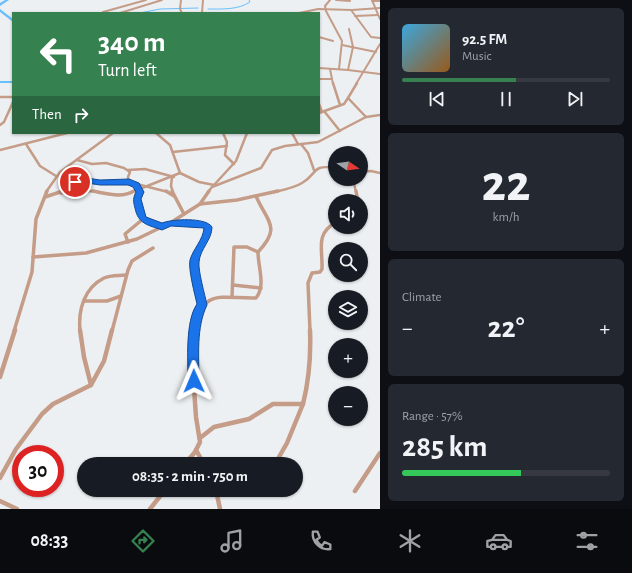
<!DOCTYPE html>
<html lang="en">
<head>
<meta charset="utf-8">
<style>
	:root { --surface:#171b24; --page:#242831; --text:#f1f3f6; --muted:#9ea1a6; --line:#363941; --accent:#358150 }
	body { margin:0; font-family:"Alegreya Sans",sans-serif; background:var(--page); color:var(--text); height:100vh; display:flex; flex-direction:column; font-size:15px; white-space:nowrap }
	* { box-sizing:border-box; margin:0 }
	p { font-size:13px; color:var(--muted) }
	.icon { flex:none; width:22px; height:22px; fill:none; stroke:currentColor; stroke-width:2; stroke-linecap:round; stroke-linejoin:round }
	.map { position:relative; flex:1; overflow:hidden }
	.sheet { display:flex; flex-direction:column; gap:8px; padding:8px; background:#0d0f14; width:252px }
	.sheet>* { flex:none }
	.banner { position:absolute; left:12px; top:12px; width:308px; height:122px; border-radius:0px; box-shadow:0 1px 3px #0004; background:#358150; color:#fff; overflow:hidden }
	.needle { width:26px; rotate:103deg }
	.buttons { position:absolute; left:328px; top:146px; display:grid; gap:8px }
	.buttons a { display:grid; place-items:center; width:40px; height:40px; border-radius:50%; background:var(--surface); box-shadow:0 1px 3px #0004; font-size:20px }
	.speed { position:absolute; left:12px; top:445px; display:flex; gap:8px; font-size:20px; font-weight:700; text-align:center }
	.speed>* { display:grid; place-content:center; width:52px; height:52px; border-radius:50%; background:var(--surface); box-shadow:0 1px 3px #0004; line-height:1 }
	.speed .limit { border:6px solid #d22; background:#fff; color:#111 }
	.pin { position:absolute; display:grid; place-items:center; width:34px; height:34px; color:#fff; margin:-17px; border:2px solid #fff; border-radius:50%; box-shadow:0 1px 4px #0007 }
	.me { position:absolute; width:44px; margin:-22px; rotate:359deg; stroke-linejoin:round; filter:drop-shadow(0 0 3px #0008) }
	.turn { display:flex; align-items:center; gap:14px; height:84px; padding:0 20px; font-size:18px }
	.turn .icon { width:52px; height:52px; stroke-width:2.5 }
	.turn b { display:block; font-size:28px; line-height:34px }
	.then { display:flex; align-items:center; height:38px; padding:0 20px; background:#0003; gap:8px; font-size:15px }
	.big { font-size:30px; font-weight:700; line-height:1.1 }
	.sheet .card { flex:1; display:flex; flex-direction:column; justify-content:center; gap:6px; min-width:0; padding:0 14px; border-radius:6px; background:var(--page) }
	.sheet .dial { align-items:center; gap:0 }
	.dial b { font-size:52px; line-height:1 }
	.song { display:flex; align-items:center; gap:12px }
	.cover { width:48px; height:48px; border-radius:6px; background:linear-gradient(135deg,hsl(200 70% 55%),hsl(30 70% 35%)) }
	.played { height:4px; border-radius:2px; background:linear-gradient(90deg,var(--accent) 55%,var(--line) 55%) }
	.keys { display:flex; justify-content:space-around; direction:ltr }
	.heat { display:flex; justify-content:space-between; align-items:center; font-size:22px; direction:ltr }
	.charge { height:6px; border-radius:3px; background:linear-gradient(90deg,#34c759 57%,var(--line) 0) }
	.trip { position:absolute; left:77px; top:457px; width:226px; height:40px; border-radius:20px; background:var(--surface); box-shadow:0 1px 3px #0004; font-weight:700; line-height:40px; text-align:center }
	.menu { display:flex; height:64px; justify-content:space-around; align-items:center; background:#090b0e; color:var(--muted) }
	.menu .icon { width:28px; height:28px }
	.menu .on { color:var(--accent) }
	.menu b { font-size:18px; color:var(--text) }
	main { display:flex; flex:1; min-height:0 }
	.map>svg:first-child { display:block }
	.lines { fill:none; stroke-linecap:round; stroke-linejoin:round }
	.stream { stroke:#69befe; stroke-width:1 }
	.river { fill:#69befe; fill-rule:evenodd }
	.street-far3 { stroke:#c49c87; stroke-width:2 }
	.street-far2 { stroke:#c49c87; stroke-width:2.5 }
	.street-far1 { stroke:#c49c87; stroke-width:3.5 }
	.street { stroke:#c49c87; stroke-width:4.5 }
	.route { fill:#1a73e8; stroke:#114b97 }
</style>
</head>
<body>
<main>
<div class="map">
<svg width="380" height="509" viewBox="0 0 380 509">
	<rect width="100%" height="100%" fill="#edf0f2"/>
	<g class="lines">
		<g class="stream">
			<path d="M208 9C222 9 238 10 250 2L249 0"/>
			<path d="M140 13 160 9 198 8"/>
		</g>
		<g class="river">
			<path d="M5 0H9L0 6V3Z"/>
			<path d="M0 9 13 19V22L0 12Z"/>
			<rect x="0" y="81" width="13" height="2"/>
		</g>
		<g class="street-far3">
			<path d="M181 0 180 9 182 13"/>
			<path d="M330 0 325 6 326 11 342 41 339 69"/>
			<path d="M336 0 350 1"/>
			<path d="M372 0 380 19"/>
			<path d="M372 1H380"/>
			<path d="M351 10 371 37 380 38"/>
			<path d="M103 12 146 0"/>
			<path d="M120 13 162 0"/>
			<path d="M202 13 203 0"/>
			<path d="M299 13 318 9 352 10 380 8"/>
			<path d="M355 16 378 15"/>
			<path d="M349 29 353 47 348 70 380 74"/>
			<path d="M319 37 333 41"/>
			<path d="M342 45 376 52"/>
			<path d="M319 68 348 70"/>
			<path d="M330 69 333 84"/>
			<path d="M319 79H331"/>
			<path d="M356 84 380 44"/>
		</g>
		<g class="street-far2">
			<path d="M333 83 340 105"/>
			<path d="M0 97H13"/>
			<path d="M319 104 322 112"/>
			<path d="M324 111 340 131"/>
			<path d="M319 113 344 104 348 98"/>
			<path d="M366 117 380 115"/>
			<path d="M0 125 4 122 13 102"/>
			<path d="M156 133 170 145 180 173 199 182 214 185"/>
			<path d="M223 133 227 142 225 155 234 164"/>
			<path d="M292 133 298 144"/>
			<path d="M26 144 40 166 56 176"/>
			<path d="M301 144 308 153 314 170"/>
			<path d="M0 150 67 133"/>
			<path d="M173 152 227 146"/>
			<path d="M77 160 92 164 106 163 124 168 130 172 128 177 129 182 168 192"/>
			<path d="M128 170 145 169 174 177"/>
			<path d="M361 172 371 171 380 173"/>
			<path d="M172 177 171 186 173 192"/>
			<path d="M353 179 356 192"/>
			<path d="M214 185 236 161 247 133"/>
			<path d="M137 188 140 192"/>
			<path d="M46 192 60 172 113 133"/>
			<path d="M62 192 75 182 82 180 106 183 129 182"/>
			<path d="M70 192 91 191 98 192"/>
			<path d="M132 192 180 173"/>
			<path d="M208 192 212 187 261 168 272 150 285 146 318 142 366 117 348 98 357 83"/>
			<path d="M274 192C283 190 294 188 302 183 318 174 311 164 335 168"/>
		</g>
		<g class="street-far1">
			<path d="M93 191C106 194 123 198 134 191"/>
			<path d="M140 191C135 214 142 219 162 226"/>
			<path d="M166 191 174 196"/>
			<path d="M172 191 184 214"/>
			<path d="M356 191 358 201"/>
			<path d="M61 193 85 191"/>
			<path d="M45 197 63 191"/>
			<path d="M200 204 237 200 278 191"/>
			<path d="M361 214 363 222H361"/>
			<path d="M171 223 204 224 208 227C208 239 198 247 195 259 191 273 199 291 202 305"/>
			<path d="M128 242 125 234 143 219"/>
			<path d="M33 257 86 253 137 239 170 223 200 204 209 191"/>
			<path d="M233 285 261 288"/>
			<path d="M232 297 234 247H247L258 252"/>
			<path d="M84 301H107L121 296"/>
			<path d="M14 331 32 272 36 219 47 191"/>
			<path d="M80 331C78 310 84 288 104 278 111 275 119 276 126 275"/>
			<path d="M112 331 128 270 132 261 153 248"/>
			<path d="M195 331C201 287 222 299 256 298 266 286 258 267 258 252 282 227 267 222 256 196"/>
			<path d="M310 331 308 283 312 273 320 272 322 269C323 250 315 234 335 223"/>
		</g>
		<g class="street">
			<path d="M80 330 84 357 91 385"/>
			<path d="M0 377 15 330"/>
			<path d="M200 438 214 427 249 419 273 404H303C309 380 311 355 310 330"/>
			<path d="M196 450 204 464"/>
			<path d="M185 464 195 452 200 442 196 417 193 374 195 330"/>
			<path d="M275 464 287 443 303 404"/>
			<path d="M0 478 16 449 42 414 53 404 91 385 104 361 112 330"/>
			<path d="M216 490 220 509"/>
			<path d="M355 491 380 453"/>
			<path d="M0 501 17 509"/>
			<path d="M150 509 165 490"/>
		</g>
	</g>
	<path class="route" d="M87 178 100 180 129 179 139 183 144 192 141 199 146 217 162 223C172 219 206 217 212 227 212 240 200 249 199 262 198 271 205 295 207 305 196 328 199 356 199 381L198 385 194 387 190 385 188 381C188 361 185 321 197 304 195 295 188 269 190 260 193 249 203 240 204 228L171 226 162 230C148 225 138 224 135 208 133 201 133 198 136 192L133 187 128 185H100L87 183 75 185 71 182 73 180Z"/>
</svg>
<div class="buttons">
<a><svg class="needle" viewBox="-14 -14 28 28"><path d="M0-13l5 13h-10z" fill="#e53935"/><path d="M0 13l5-13h-10z" fill="#9ea1a6"/></svg></a>
<a><svg class="icon" aria-label="sound" viewBox="0 0 24 24"><path d="M4 9h4l5-4v14l-5-4H4zM17 9q2 3 0 6"/></svg></a>
<a><svg class="icon" aria-label="search" viewBox="0 0 24 24"><circle cx="10" cy="10" r="6"/><path d="M15 15l6 6"/></svg></a>
<a><svg class="icon" aria-label="layers" viewBox="0 0 24 24"><path d="M12 4l9 5-9 5-9-5zM3 14l9 5 9-5"/></svg></a>
<a>+</a>
<a>−</a>
</div>
<div class="speed"><div class="limit">30</div></div>
<div class="pin" style="left:75px;top:182px;background:#d93025"><svg class="icon" aria-label="arrive" viewBox="0 0 24 24"><path d="M6 21V4h12l-3 4 3 4H6"/></svg></div>
<svg class="me" style="left:194px;top:381px" viewBox="-20 -20 40 40"><path d="M0-17L14 15 0 8-14 15z" fill="#1a73e8" stroke="#fff" stroke-width="4"/></svg>
<div class="trip">08:35 · 2 min · 750 m</div>
<div class="banner">
<div class="turn"><svg class="icon" aria-label="left" viewBox="0 0 24 24"><path d="M17 20v-9H6M10 6l-5 5 5 5"/></svg><div><b>340 m</b>Turn left</div></div>
<div class="then">Then<svg class="icon" aria-label="right" viewBox="0 0 24 24"><path d="M7 20v-9h11M14 6l5 5-5 5"/></svg></div>
</div>
</div>
<section class="sheet">
<div class="card">
<div class="song"><i class="cover"></i><div><b>92.5 FM</b><p>Music</p></div></div>
<div class="played"></div>
<div class="keys"><svg class="icon" aria-label="previous" viewBox="0 0 24 24"><path d="M18 5L8 12l10 7zM5 5v14"/></svg><svg class="icon" aria-label="pause" viewBox="0 0 24 24"><path d="M8 5v14M16 5v14"/></svg><svg class="icon" aria-label="next" viewBox="0 0 24 24"><path d="M6 5l10 7-10 7zM19 5v14"/></svg></div>
</div>
<div class="card dial"><b>22</b><p>km/h</p></div>
<div class="card"><p>Climate</p>
<div class="heat"><a>−</a><b class="big">22°</b><a>+</a></div>
</div>
<div class="card"><p>Range · 57%</p><b class="big">285 km</b><div class="charge"></div></div>
</section>
</main>
<nav class="menu">
<b>08:33</b>
<svg class="icon on" aria-label="directions" viewBox="0 0 24 24"><path d="M12 3l9 9-9 9-9-9zM9 14v-3h6M13 9l2 2-2 2"/></svg>
<svg class="icon" aria-label="music" viewBox="0 0 24 24"><path d="M9 18V5l10-2v13"/><circle cx="6" cy="18" r="3"/><circle cx="16" cy="16" r="3"/></svg>
<svg class="icon" aria-label="phone" viewBox="0 0 24 24"><path d="M5 4h4l2 5-3 2q2 4 5 5l2-3 5 2v4C11 20 4 13 5 4z"/></svg>
<svg class="icon" aria-label="climate" viewBox="0 0 24 24"><path d="M12 3v18M4 7l16 10M4 17L20 7"/></svg>
<svg class="icon" aria-label="car" viewBox="0 0 24 24"><path d="M5 17H2v-5l4-1 3-4h7l3 4 3 1v5h-3M9 17h6M6 11h13"/><circle cx="7" cy="17" r="2"/><circle cx="17" cy="17" r="2"/></svg>
<svg class="icon" aria-label="filters" viewBox="0 0 24 24"><path d="M4 7h16M4 17h16"/><circle cx="9" cy="7" r="2"/><circle cx="15" cy="17" r="2"/></svg>
</nav>
</body>
</html>
